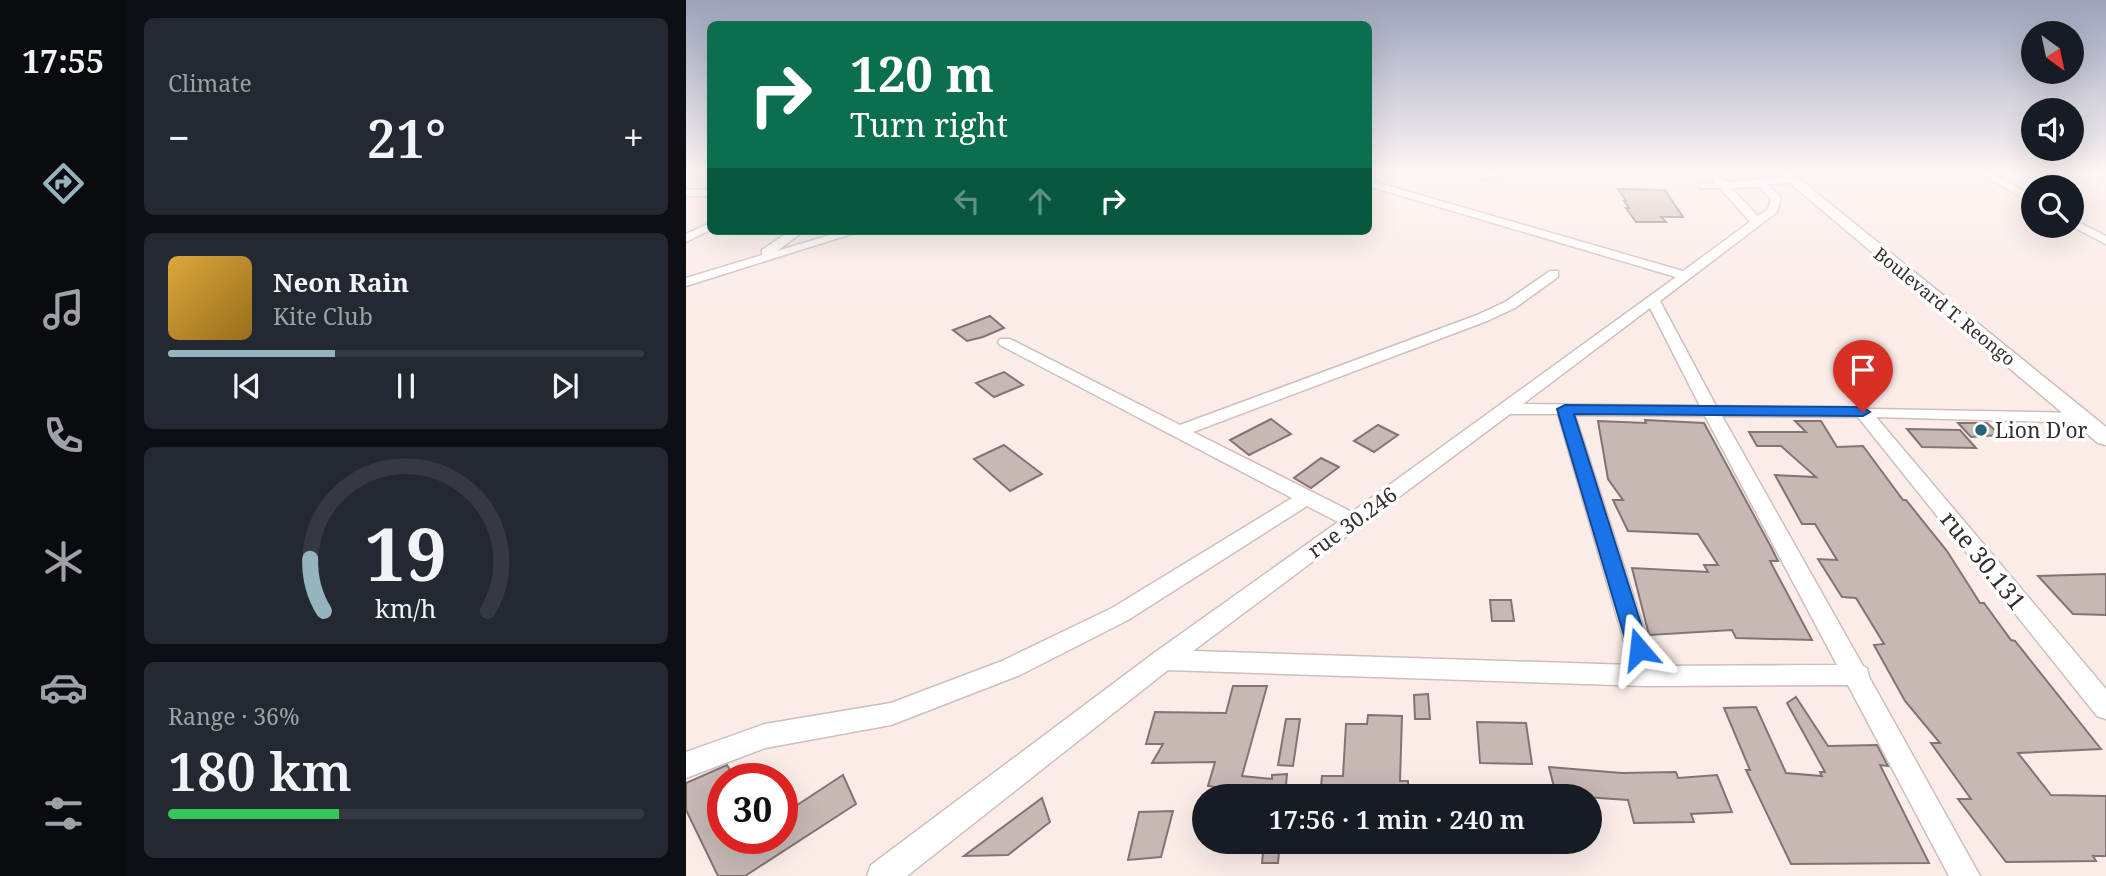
<!DOCTYPE html>
<html lang="en">
<head>
<meta charset="utf-8">
<style>
	:root { --surface:#171b24; --page:#242831; --text:#f1f3f6; --muted:#9ea1a6; --line:#363941; --accent:#95b4be }
	body { margin:0; font-family:"Noto Serif",serif; background:var(--page); color:var(--text); height:100vh; display:flex; flex-direction:column; font-size:26px; white-space:nowrap }
	* { box-sizing:border-box; margin:0 }
	p { font-size:23px; color:var(--muted) }
	.icon { flex:none; width:38px; height:38px; fill:none; stroke:currentColor; stroke-width:2; stroke-linecap:round; stroke-linejoin:round }
	.map { position:relative; flex:1; overflow:hidden }
	.side { display:flex; flex-direction:column; gap:18px; padding:18px; background:#0d0f14; width:560px }
	.side>* { flex:none }
	.guide { position:absolute; left:21px; top:21px; width:665px; height:214px; border-radius:10px; box-shadow:0 7px 28px #0002; background:#0b6e4f; color:#fff; overflow:hidden }
	.needle { width:46px; rotate:147deg }
	.fabs { position:absolute; left:1335px; top:21px; display:grid; gap:14px }
	.fabs a { display:grid; place-items:center; width:63px; height:63px; border-radius:50%; background:var(--surface); box-shadow:0 7px 28px #0002; font-size:35px }
	.speed { position:absolute; left:21px; top:763px; display:flex; gap:14px; font-size:35px; font-weight:700; text-align:center }
	.speed>* { display:grid; place-content:center; width:91px; height:91px; border-radius:50%; background:var(--surface); box-shadow:0 7px 28px #0002; line-height:1 }
	.speed .limit { border:10px solid #d22; background:#fff; color:#111 }
	.pin { position:absolute; display:grid; place-items:center; width:60px; height:60px; color:#fff; margin:-72px -30px; border-radius:50% 50% 50% 0; rotate:-45deg; box-shadow:0 0 7px #0007 }
	.pin .icon { rotate:45deg }
	.me { position:absolute; width:77px; margin:-38px; rotate:343deg; stroke-linejoin:round; filter:drop-shadow(0 0 5px #0008) }
	.turn { display:flex; align-items:center; gap:24px; height:147px; padding:0 28px; font-size:32px }
	.turn .icon { width:91px; height:91px; stroke-width:2.5 }
	.turn b { display:block; font-size:49px; line-height:60px }
	.lanes { display:flex; align-items:center; height:66px; padding:0 28px; background:#0003; justify-content:center; gap:35px; direction:ltr }
	.lanes .off { opacity:.35 }
	.big { font-size:52px; font-weight:600; line-height:1.1 }
	.side .widget { flex:1; display:flex; flex-direction:column; justify-content:center; gap:10px; min-width:0; padding:0 24px; border-radius:10px; background:var(--page) }
	.side .dial { align-items:center; gap:0 }
	.dial svg { height:182px; overflow:visible; fill:none; stroke:var(--line); stroke-width:7; stroke-linecap:round; text-anchor:middle }
	.dial text { fill:var(--text); stroke:none }
	.song { display:flex; align-items:center; gap:21px }
	.cover { width:84px; height:84px; border-radius:10px; background:linear-gradient(135deg,hsl(40 70% 55%),hsl(40 70% 35%)) }
	.played { height:7px; border-radius:4px; background:linear-gradient(90deg,var(--accent) 35%,var(--line) 35%) }
	.keys { display:flex; justify-content:space-around; direction:ltr }
	.heat { display:flex; justify-content:space-between; align-items:center; font-size:38px; direction:ltr }
	.charge { height:10px; border-radius:5px; background:linear-gradient(90deg,#34c759 36%,var(--line) 0) }
	.trip { position:absolute; left:506px; top:784px; width:410px; height:70px; border-radius:35px; background:var(--surface); box-shadow:0 7px 28px #0002; font-weight:600; line-height:70px; text-align:center }
	main { display:flex; flex:1; min-height:0 }
	.dock { display:flex; flex-direction:column; width:126px; justify-content:space-around; align-items:center; background:#090b0e; color:var(--muted) }
	.dock .icon { width:49px; height:49px }
	.dock .active { color:var(--accent) }
	.dock b { font-size:32px; color:var(--text) }
	.map>svg:first-child { display:block }
	.building { fill:#c7b8b4; stroke:#827471; stroke-width:2 }
	.lines { fill:none; stroke-linecap:round; stroke-linejoin:round }
	.minor-casing { stroke:#cebfbb; stroke-width:3 }
	.major-casing { stroke:#cebfbb; stroke-width:3 }
	.minor { fill:#fff; fill-rule:evenodd }
	.major { fill:#fff; fill-rule:evenodd }
	.route { fill:#1a73e8; stroke:#114b97; stroke-width:2 }
	.poi-dot { fill:#246679; stroke:#fff; stroke-width:2.5 }
	.labels { text-anchor:middle; dominant-baseline:central; stroke-width:7; stroke-linejoin:round; paint-order:stroke }
	.far-street-label { font-size:18px; fill:#352f2d; stroke:#fff }
	.poi-label { font-size:21px; fill:#352f2d; stroke:#fff; text-anchor:start }
	.street-label { font-size:21px; fill:#352f2d; stroke:#fff }
	.near-street-label { font-size:24px; fill:#352f2d; stroke:#fff }
</style>
</head>
<body>
<main>
<nav class="dock">
<b>17:55</b>
<svg class="icon active" aria-label="directions" viewBox="0 0 24 24"><path d="M12 3l9 9-9 9-9-9zM9 14v-3h6M13 9l2 2-2 2"/></svg>
<svg class="icon" aria-label="music" viewBox="0 0 24 24"><path d="M9 18V5l10-2v13"/><circle cx="6" cy="18" r="3"/><circle cx="16" cy="16" r="3"/></svg>
<svg class="icon" aria-label="phone" viewBox="0 0 24 24"><path d="M5 4h4l2 5-3 2q2 4 5 5l2-3 5 2v4C11 20 4 13 5 4z"/></svg>
<svg class="icon" aria-label="climate" viewBox="0 0 24 24"><path d="M12 3v18M4 7l16 10M4 17L20 7"/></svg>
<svg class="icon" aria-label="car" viewBox="0 0 24 24"><path d="M5 17H2v-5l4-1 3-4h7l3 4 3 1v5h-3M9 17h6M6 11h13"/><circle cx="7" cy="17" r="2"/><circle cx="17" cy="17" r="2"/></svg>
<svg class="icon" aria-label="filters" viewBox="0 0 24 24"><path d="M4 7h16M4 17h16"/><circle cx="9" cy="7" r="2"/><circle cx="15" cy="17" r="2"/></svg>
</nav>
<section class="side">
<div class="widget"><p>Climate</p>
<div class="heat"><a>−</a><b class="big">21°</b><a>+</a></div>
</div>
<div class="widget">
<div class="song"><i class="cover"></i><div><b>Neon Rain</b><p>Kite Club</p></div></div>
<div class="played"></div>
<div class="keys"><svg class="icon" aria-label="previous" viewBox="0 0 24 24"><path d="M18 5L8 12l10 7zM5 5v14"/></svg><svg class="icon" aria-label="pause" viewBox="0 0 24 24"><path d="M8 5v14M16 5v14"/></svg><svg class="icon" aria-label="next" viewBox="0 0 24 24"><path d="M6 5l10 7-10 7zM19 5v14"/></svg></div>
</div>
<div class="widget dial"><svg viewBox="0 0 100 80">
<path d="M14 69A42 42 0 1 1 86 69"/>
<path d="M14 69A42 42 0 0 1 8 46" stroke="#95b4be"/>
<text x="50" y="56" font-size="32" font-weight="700">19</text>
<text x="50" y="72" font-size="11">km/h</text>
</svg></div>
<div class="widget"><p>Range · 36%</p><b class="big">180 km</b><div class="charge"></div></div>
</section>
<div class="map">
<svg width="1420" height="876" viewBox="0 0 1420 876">
	<rect width="100%" height="100%" fill="#fbece8"/>
	<g class="building">
		<path d="M932 189 979 190 997 217H975L980 222H950L940 208H943L938 201H940Z"/>
		<path d="M304 316 318 328 297 337 281 341 267 330Z"/>
		<path d="M318 372 337 385 308 397 290 383Z"/>
		<path d="M585 419 605 434 563 455 544 440Z"/>
		<path d="M959 420 1018 423 1085 547 1092 561H1084L1126 640 1050 638 1046 630 963 635 946 568 1022 572 1018 565H1032L1012 534 942 531 927 500H937L922 479 912 421 960 423Z"/>
		<path d="M1109 421H1135L1151 447 1177 446 1217 500H1220L1261 551 1294 603H1298L1325 640 1329 641 1415 749 1332 753 1365 795 1420 796V856H1407L1410 861 1320 862 1272 799H1285L1245 743H1254L1219 701 1188 645 1198 644 1170 598 1156 597 1132 559 1151 560 1129 524H1116L1089 475 1130 477 1095 446H1071L1063 432H1120Z"/>
		<path d="M1272 423H1301L1314 435 1285 437Z"/>
		<path d="M692 425 712 435 688 452 668 441Z"/>
		<path d="M1221 429 1274 430 1290 448 1236 447Z"/>
		<path d="M318 445 356 474 324 491 288 459Z"/>
		<path d="M635 458 653 467 625 488 608 478Z"/>
		<path d="M1420 574V615L1387 614 1352 576Z"/>
		<path d="M804 600H825L828 621H806Z"/>
		<path d="M547 686H581L556 776 586 779V775L601 774 599 796H534L537 788 522 786 529 762 466 763 477 744H460L469 712 540 713Z"/>
		<path d="M742 694 744 719H729L728 695Z"/>
		<path d="M1110 697 1142 746 1191 745 1202 766 1194 765 1243 863 1105 864 1060 770H1064L1038 708 1070 707 1100 773 1136 776 1134 772H1139L1101 703Z"/>
		<path d="M682 715 716 716 714 781H722L723 796H634L636 776H657L660 724H681Z"/>
		<path d="M600 719H614L607 766 592 765Z"/>
		<path d="M791 722 840 723 846 764 794 763Z"/>
		<path d="M41 765 49 779H37V838H96V815L157 775 170 804 59 876H32L0 810V783Z"/>
		<path d="M863 767 936 773 990 772 992 778 1031 775 1046 812 1005 814 1008 822 948 823 942 800 870 795Z"/>
		<path d="M356 798 364 822 322 855 278 856Z"/>
		<path d="M487 811 475 857 442 860 453 812Z"/>
		<path d="M578 842H594L592 863H576Z"/>
	</g>
	<g class="lines">
		<g class="minor-casing">
			<g id="minor">
				<path d="M804 173H818L798 180V176Z"/>
				<path d="M1021 173H1031L1039 182 1106 177 1111 180 1106 183 1082 184 1095 198 1091 212 974 301 1030 406 1397 413 1405 418 1397 423 1190 417 1420 689V719L1411 716 1172 417 1036 416 1177 666 1181 668 1183 677 1294 876H1263L1162 685 961 686 482 670 221 876H181L185 865 468 653 652 522 621 506 442 620 334 675 205 725 79 748 0 778V752L79 724 205 703 316 661 426 608 606 498 314 345 312 342 314 339H324L494 425 791 315 819 302 864 271H872V277L829 308 801 321 507 432 666 512 990 277 682 186V180L997 271 1064 222 1034 188H1014V184L1029 183ZM1073 187 1085 199 1082 209 1072 216 1045 188ZM964 308 1014 406 837 404ZM824 414H872L945 665 507 651ZM889 415 1019 416 1151 665 970 666Z"/>
				<path d="M1293 173H1305L1348 197V204Z"/>
				<rect x="0" y="190" width="24" height="6"/>
				<path d="M1386 219 1420 236V244L1385 226Z"/>
				<path d="M24 223V230L0 242V234Z"/>
				<path d="M104 231H118L91 251 157 231H175L0 286V278L76 255V250Z"/>
			</g>
		</g>
		<g class="major-casing">
			<path id="major" d="M1092 173H1106L1420 427V445L1412 443Z"/>
		</g>
		<use href="#minor" class="minor"/>
		<use href="#major" class="major"/>
	</g>
	<linearGradient id="sky" x2="0" y2="1"><stop stop-color="#9da2bb"/><stop offset="0.58" stop-color="#fdf6f5"/><stop offset="1" stop-color="#fdf6f5" stop-opacity="0"/></linearGradient>
	<rect width="1420" height="296" fill="url(#sky)"/>
	<path class="route" d="M879 405 1177 407 1184 412 1177 416 888 414 963 649 960 655 953 658 945 655 942 649 871 409Z"/>
	<circle class="poi-dot" cx="1295" cy="430" r="7"/>
	<g class="labels">
		<g class="far-street-label">
			<text transform="translate(1259 306) rotate(39)">Boulevard T. Reongo</text>
		</g>
		<g class="poi-label">
			<text x="1309" y="430">Lion D'or</text>
		</g>
		<g class="street-label">
			<text transform="translate(666 522) rotate(-36)">rue 30.246</text>
		</g>
		<g class="near-street-label">
			<text transform="translate(1298 560) rotate(51)">rue 30.131</text>
		</g>
	</g>
</svg>
<div class="fabs">
<a><svg class="needle" viewBox="-14 -14 28 28"><path d="M0-13l5 13h-10z" fill="#e53935"/><path d="M0 13l5-13h-10z" fill="#9ea1a6"/></svg></a>
<a><svg class="icon" aria-label="sound" viewBox="0 0 24 24"><path d="M4 9h4l5-4v14l-5-4H4zM17 9q2 3 0 6"/></svg></a>
<a><svg class="icon" aria-label="search" viewBox="0 0 24 24"><circle cx="10" cy="10" r="6"/><path d="M15 15l6 6"/></svg></a>
</div>
<div class="speed"><div class="limit">30</div></div>
<div class="pin" style="left:1177px;top:412px;background:#d93025"><svg class="icon" aria-label="arrive" viewBox="0 0 24 24"><path d="M6 21V4h12l-3 4 3 4H6"/></svg></div>
<svg class="me" style="left:953px;top:649px" viewBox="-20 -20 40 40"><path d="M0-17L14 15 0 8-14 15z" fill="#1a73e8" stroke="#fff" stroke-width="4"/></svg>
<div class="trip">17:56 · 1 min · 240 m</div>
<div class="guide">
<div class="turn"><svg class="icon" aria-label="right" viewBox="0 0 24 24"><path d="M7 20v-9h11M14 6l5 5-5 5"/></svg><div><b>120 m</b>Turn right</div></div>
<div class="lanes"><svg class="icon off" aria-label="left" viewBox="0 0 24 24"><path d="M17 20v-9H6M10 6l-5 5 5 5"/></svg><svg class="icon off" aria-label="ahead" viewBox="0 0 24 24"><path d="M12 20V5M6 11l6-6 6 6"/></svg><svg class="icon" aria-label="right" viewBox="0 0 24 24"><path d="M7 20v-9h11M14 6l5 5-5 5"/></svg></div>
</div>
</div>
</main>
</body>
</html>
